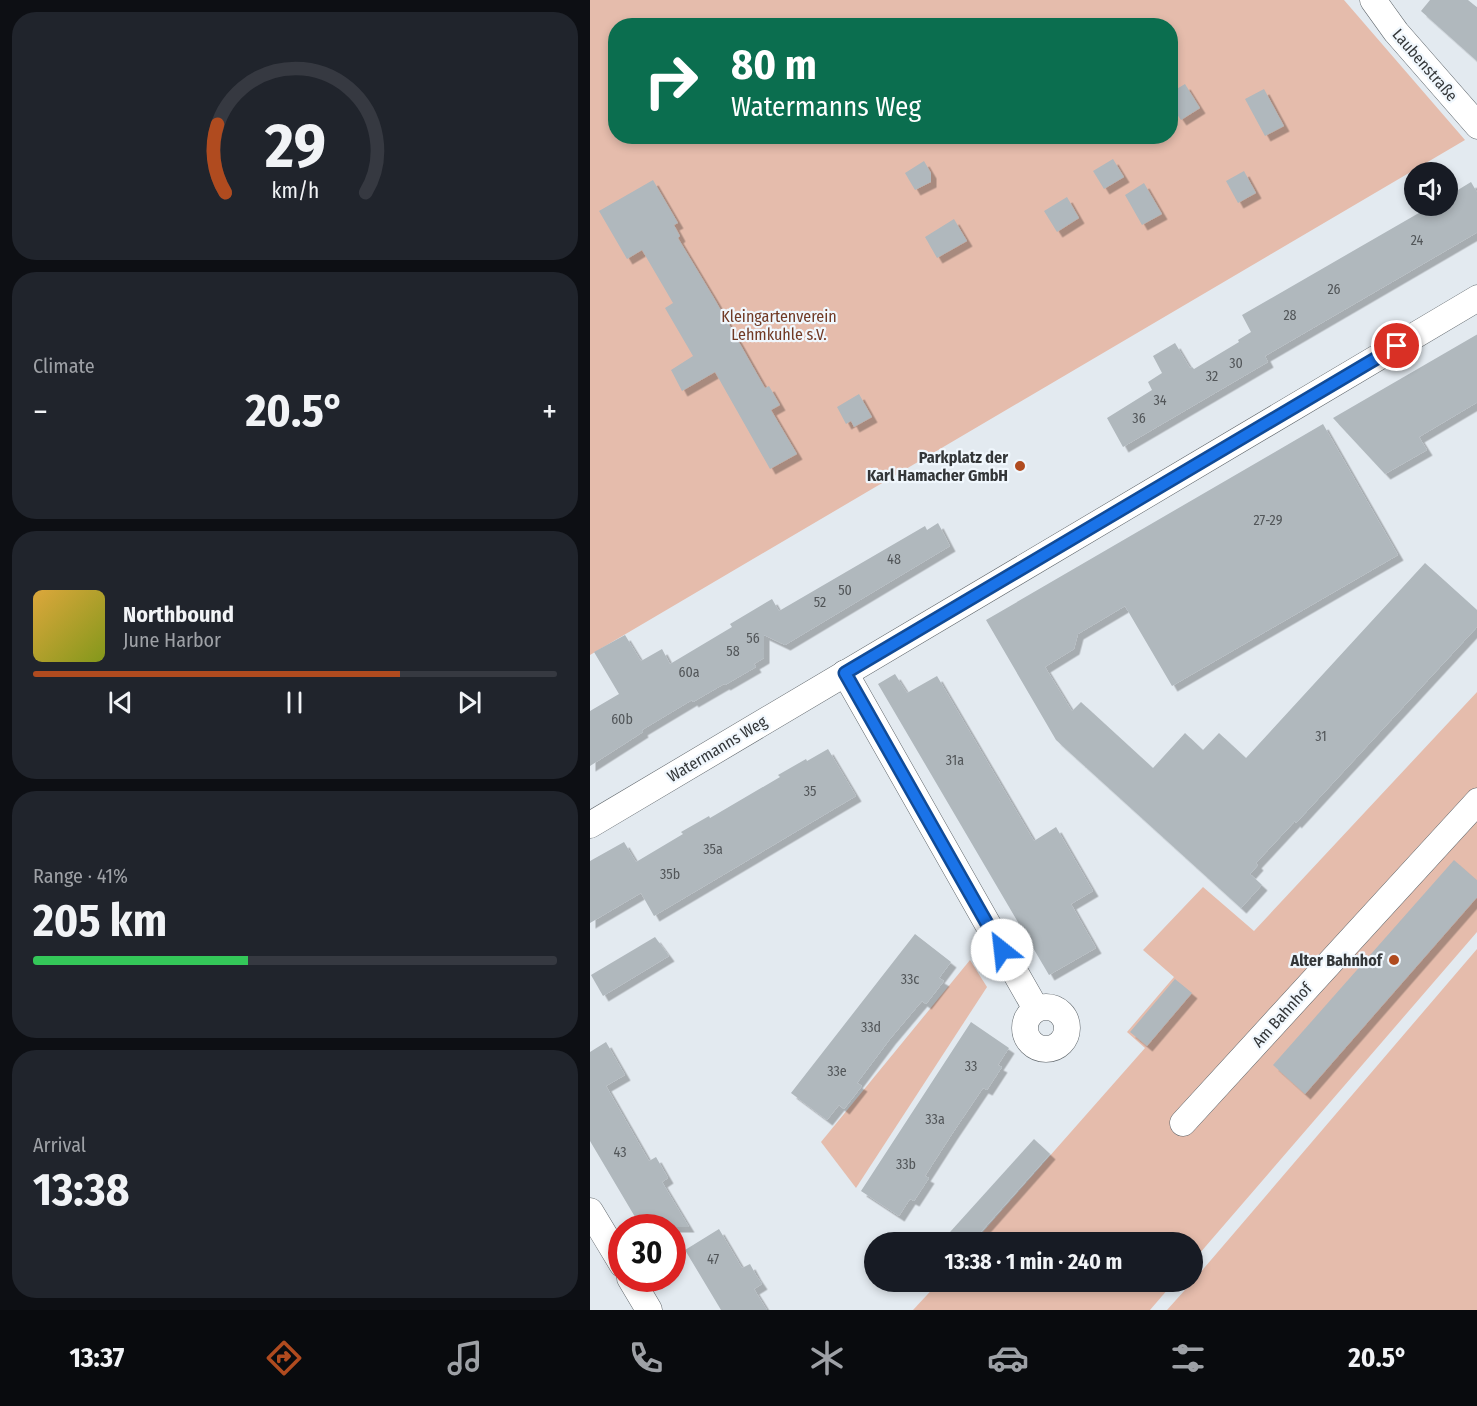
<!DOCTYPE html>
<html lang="en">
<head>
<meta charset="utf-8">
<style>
	:root { --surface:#171b24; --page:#20242c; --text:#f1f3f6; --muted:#9ea1a6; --line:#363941; --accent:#b04b1f }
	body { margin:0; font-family:"Fira Sans Condensed",sans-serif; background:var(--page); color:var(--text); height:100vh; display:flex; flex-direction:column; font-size:22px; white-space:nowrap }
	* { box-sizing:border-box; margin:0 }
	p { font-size:20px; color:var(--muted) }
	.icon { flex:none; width:33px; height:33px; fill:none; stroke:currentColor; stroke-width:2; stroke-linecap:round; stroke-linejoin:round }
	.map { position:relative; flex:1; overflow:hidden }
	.panel { display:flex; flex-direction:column; gap:12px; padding:12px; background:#0d0f14; width:590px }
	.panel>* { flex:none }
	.top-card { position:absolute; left:18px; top:18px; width:570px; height:126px; border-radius:24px; box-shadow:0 3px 9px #0003; background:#0b6e4f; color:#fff; overflow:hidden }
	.buttons { position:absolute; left:814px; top:162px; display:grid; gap:12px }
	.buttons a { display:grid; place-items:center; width:54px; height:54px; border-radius:50%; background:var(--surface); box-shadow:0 3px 9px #0003; font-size:30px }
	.speed { position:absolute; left:18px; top:1214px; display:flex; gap:12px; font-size:30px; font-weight:700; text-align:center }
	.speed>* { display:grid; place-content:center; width:78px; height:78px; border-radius:50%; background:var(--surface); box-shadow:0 3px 9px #0003; line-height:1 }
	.speed .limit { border:9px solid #d22; background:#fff; color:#111 }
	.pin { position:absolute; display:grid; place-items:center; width:51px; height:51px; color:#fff; margin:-26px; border:3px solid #fff; border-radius:50%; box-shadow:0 2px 6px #0007 }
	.me { position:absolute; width:66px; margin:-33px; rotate:331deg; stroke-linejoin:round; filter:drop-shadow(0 0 4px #0008) }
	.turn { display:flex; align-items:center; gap:21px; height:126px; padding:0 24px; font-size:27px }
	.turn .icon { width:78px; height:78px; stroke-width:2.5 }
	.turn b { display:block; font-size:42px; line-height:51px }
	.big { font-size:45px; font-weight:700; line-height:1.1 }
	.panel .card { flex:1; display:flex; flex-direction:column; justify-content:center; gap:9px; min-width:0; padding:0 21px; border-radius:24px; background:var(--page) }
	.panel .dial { align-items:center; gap:0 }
	.dial svg { height:156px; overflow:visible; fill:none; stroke:var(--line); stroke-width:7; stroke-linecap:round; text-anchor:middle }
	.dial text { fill:var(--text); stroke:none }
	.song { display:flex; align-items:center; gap:18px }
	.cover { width:72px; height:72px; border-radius:9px; background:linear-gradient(135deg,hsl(40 70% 55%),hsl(70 70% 35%)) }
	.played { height:6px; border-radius:3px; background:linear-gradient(90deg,var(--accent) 70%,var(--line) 70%) }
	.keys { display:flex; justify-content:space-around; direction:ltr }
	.heat { display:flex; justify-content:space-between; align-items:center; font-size:33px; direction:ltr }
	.charge { height:9px; border-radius:4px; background:linear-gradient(90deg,#34c759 41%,var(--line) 0) }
	.trip { position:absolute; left:274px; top:1232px; width:339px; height:60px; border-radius:30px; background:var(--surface); box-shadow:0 3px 9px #0003; font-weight:700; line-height:60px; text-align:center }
	.menu { display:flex; height:96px; justify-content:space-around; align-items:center; background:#090b0e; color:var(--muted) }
	.menu .icon { width:42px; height:42px }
	.menu .on { color:var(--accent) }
	.menu b { font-size:27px; color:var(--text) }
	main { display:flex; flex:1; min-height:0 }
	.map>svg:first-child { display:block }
	.green { fill:#e5bcac; fill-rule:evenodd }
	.building { fill:#b0b8bd; filter:url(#shadow) }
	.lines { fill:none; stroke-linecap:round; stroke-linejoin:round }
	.minor-casing { stroke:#60676c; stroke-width:27 }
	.minor { stroke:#fff; stroke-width:26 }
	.route-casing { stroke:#114b97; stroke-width:15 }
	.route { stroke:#1a73e8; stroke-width:10 }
	.poi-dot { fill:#b04b1f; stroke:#f0f7fd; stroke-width:2 }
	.labels { text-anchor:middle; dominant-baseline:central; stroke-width:4.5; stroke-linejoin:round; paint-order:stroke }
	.number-label { font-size:14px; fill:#525659 }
	.street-label { font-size:16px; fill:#333638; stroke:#f0f7fd }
	.park-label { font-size:16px; fill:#703924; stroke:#f0f7fd }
	.poi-label { font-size:16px; font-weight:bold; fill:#333638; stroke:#f0f7fd; text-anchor:end }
</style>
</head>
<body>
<main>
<section class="panel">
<div class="card dial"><svg viewBox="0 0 100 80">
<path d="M14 69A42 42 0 1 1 86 69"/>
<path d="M14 69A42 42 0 0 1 10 34" stroke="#b04b1f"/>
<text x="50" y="56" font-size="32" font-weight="700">29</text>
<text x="50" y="72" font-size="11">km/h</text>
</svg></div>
<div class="card"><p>Climate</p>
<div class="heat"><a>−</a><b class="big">20.5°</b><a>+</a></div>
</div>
<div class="card">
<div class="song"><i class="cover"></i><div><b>Northbound</b><p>June Harbor</p></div></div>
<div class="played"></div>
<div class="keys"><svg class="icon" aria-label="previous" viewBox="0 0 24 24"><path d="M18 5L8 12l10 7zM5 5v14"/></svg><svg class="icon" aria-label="pause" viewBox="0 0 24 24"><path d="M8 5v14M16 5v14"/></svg><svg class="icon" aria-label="next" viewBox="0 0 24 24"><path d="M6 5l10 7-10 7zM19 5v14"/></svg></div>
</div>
<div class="card"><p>Range · 41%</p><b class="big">205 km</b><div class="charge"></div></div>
<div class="card"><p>Arrival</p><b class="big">13:38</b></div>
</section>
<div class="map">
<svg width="888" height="1310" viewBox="0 0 888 1310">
	<defs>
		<filter id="shadow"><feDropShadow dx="5.5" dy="5.5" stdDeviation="0" flood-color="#0004"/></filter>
	</defs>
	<rect width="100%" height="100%" fill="#e3eaf0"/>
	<g class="green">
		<path d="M0 0H754L875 140 0 655ZM26 26H580V136H26Z"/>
		<path d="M887 692V932L603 1261V1242H384L555 1048 537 1032 584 977 553 950 613 887 664 931Z"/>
		<path d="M887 949V1310H577L603 1281Z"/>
		<path d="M380 960 397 987 266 1188 231 1142Z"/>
		<path d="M350 1281H585L560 1310H323Z"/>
	</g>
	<g class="building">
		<path d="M840 0H878L888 8V62L831 11Z"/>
		<path d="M595 84 610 108 591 120 580 104V93Z"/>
		<path d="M674 89 694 126 675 136 655 99Z"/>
		<path d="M523 159 534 177 514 189 503 171Z"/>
		<path d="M334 161 341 173V182L325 190 315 173Z"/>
		<path d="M654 171 666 193 648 203 636 181Z"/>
		<path d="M63 180 88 223 84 225 90 236 88 238 124 298 175 388 179 386 190 405 181 410 207 454 180 469 125 372 92 391 81 370 103 356 75 308 83 303 52 250 37 259 9 211Z"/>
		<path d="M881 182 888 194V232L675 356 678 362 533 447 517 418 562 390 558 382 572 373 563 356 585 343 600 368 602 367 604 369 649 342 648 340 661 332 652 315 841 206H858V196Z"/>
		<path d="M554 183 572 214 552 225 535 195Z"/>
		<path d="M477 197 489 218 467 232 454 211Z"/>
		<path d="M364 219 377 241 347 258 335 237Z"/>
		<path d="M888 334V402L829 437 837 450 795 474 743 418Z"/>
		<path d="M269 394 282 417 264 427 261 421 256 424 247 407Z"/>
		<path d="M733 424 808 555 582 686 535 606 488 634 484 649 455 667 482 711 491 702 563 768 595 733 613 750 629 733 656 758 835 563 888 611V626L706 823 705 821 666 863 668 865 660 874 672 885 651 908 466 740 396 620Z"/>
		<path d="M348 523 360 546 195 645 174 635V658L164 664 166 667 135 685 134 684 103 702 102 700 52 730 53 732 0 766V711L29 694 4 652 35 635 51 661 72 649 80 664 142 627 140 624 182 599 189 611 335 526 337 530Z"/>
		<path d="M305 674 317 693 347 676 444 841 466 827 503 891 481 904 506 948 459 975 288 684Z"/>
		<path d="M238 749 266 796 64 916 51 893 0 923V861L34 842 46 862 93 834 91 832 119 816 120 818 190 777 188 775 216 759 217 761Z"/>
		<path d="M864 860 888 881V896L715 1094 683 1065Z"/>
		<path d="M325 934 361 962 349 978 354 981 336 1004 332 1001 300 1039 267 1083 272 1086 254 1109 249 1105 237 1120 201 1093Z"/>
		<path d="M65 937 79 956 13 996 1 975Z"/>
		<path d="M585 979 602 993 557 1046 540 1032Z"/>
		<path d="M381 1022 419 1048 408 1065 412 1067 397 1090 393 1088 362 1134 335 1176 339 1178 324 1201 320 1199 309 1216 271 1191Z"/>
		<path d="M16 1042 35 1075 16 1086 59 1161 66 1157 78 1178 72 1182 99 1227H51L0 1141V1052Z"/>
		<path d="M444 1139 460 1154 382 1242H351Z"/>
		<path d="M129 1229 152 1268 160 1264 166 1275 172 1284 164 1289 177 1310H131L95 1250Z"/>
	</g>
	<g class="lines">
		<g class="minor-casing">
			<g id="minor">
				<path d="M783 0 806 32 888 126"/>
				<path d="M255 673 446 1009"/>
				<path d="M0 825 888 298"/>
				<circle cx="456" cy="1028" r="21"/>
				<path d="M593 1123 888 801"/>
				<path d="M0 1211 32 1264"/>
				<path d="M40 1278 59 1310"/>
			</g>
		</g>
		<use href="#minor" class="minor"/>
	</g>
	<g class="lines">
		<g class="route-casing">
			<path id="route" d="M412 950 255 673 807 346"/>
		</g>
		<use href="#route" class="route"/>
	</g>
	<g class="poi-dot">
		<circle cx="430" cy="466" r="6"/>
		<circle cx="804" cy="960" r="6"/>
	</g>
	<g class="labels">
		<g class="number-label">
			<text x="827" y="240">24</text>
			<text x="744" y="289">26</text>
			<text x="700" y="315">28</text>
			<text x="646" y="363">30</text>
			<text x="622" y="376">32</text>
			<text x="570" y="400">34</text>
			<text x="549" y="418">36</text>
			<text x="678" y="520">27-29</text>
			<text x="304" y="559">48</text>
			<text x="255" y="590">50</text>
			<text x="230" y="602">52</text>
			<text x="163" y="638">56</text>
			<text x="143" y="651">58</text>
			<text x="99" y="672">60a</text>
			<text x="32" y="719">60b</text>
			<text x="731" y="736">31</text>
			<text x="365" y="760">31a</text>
			<text x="220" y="791">35</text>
			<text x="123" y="849">35a</text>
			<text x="80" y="874">35b</text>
			<text x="320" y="979">33c</text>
			<text x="281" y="1027">33d</text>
			<text x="381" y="1066">33</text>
			<text x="247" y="1071">33e</text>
			<text x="345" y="1119">33a</text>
			<text x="30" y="1152">43</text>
			<text x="316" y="1164">33b</text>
			<text x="123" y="1259">47</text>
		</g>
		<g class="street-label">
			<text transform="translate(835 65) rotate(49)">Laubenstraße</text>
			<text transform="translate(127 749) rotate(-31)">Watermanns Weg</text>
			<text transform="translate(692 1015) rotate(-48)">Am Bahnhof</text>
		</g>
		<g class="park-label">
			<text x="189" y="316">Kleingartenverein<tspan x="189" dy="18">Lehmkuhle s.V.</tspan></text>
		</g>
		<g class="poi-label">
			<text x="418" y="457">Parkplatz der<tspan x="418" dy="18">Karl Hamacher GmbH</tspan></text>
			<text x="792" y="960">Alter Bahnhof</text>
		</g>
	</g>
</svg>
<div class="buttons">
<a><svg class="icon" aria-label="sound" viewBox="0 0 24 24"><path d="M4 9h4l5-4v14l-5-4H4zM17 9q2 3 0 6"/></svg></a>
</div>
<div class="speed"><div class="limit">30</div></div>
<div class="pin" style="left:807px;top:346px;background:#d93025"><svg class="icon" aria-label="arrive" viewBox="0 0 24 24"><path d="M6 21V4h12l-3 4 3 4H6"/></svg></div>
<svg class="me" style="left:412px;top:950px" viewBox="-20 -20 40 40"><circle r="19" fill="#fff"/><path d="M0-13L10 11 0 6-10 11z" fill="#1a73e8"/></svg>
<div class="trip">13:38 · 1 min · 240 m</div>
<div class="top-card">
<div class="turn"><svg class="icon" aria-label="right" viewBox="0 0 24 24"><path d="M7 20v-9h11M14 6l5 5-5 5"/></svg><div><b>80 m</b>Watermanns Weg</div></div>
</div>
</div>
</main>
<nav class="menu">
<b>13:37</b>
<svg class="icon on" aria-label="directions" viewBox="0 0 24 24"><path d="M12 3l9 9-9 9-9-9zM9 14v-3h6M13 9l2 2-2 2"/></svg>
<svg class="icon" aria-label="music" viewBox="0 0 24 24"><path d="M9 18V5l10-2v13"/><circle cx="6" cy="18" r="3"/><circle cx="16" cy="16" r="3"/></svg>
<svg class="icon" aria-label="phone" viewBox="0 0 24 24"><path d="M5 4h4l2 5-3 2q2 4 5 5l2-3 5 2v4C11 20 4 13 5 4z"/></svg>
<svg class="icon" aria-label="climate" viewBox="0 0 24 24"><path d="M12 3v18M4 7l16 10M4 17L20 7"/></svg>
<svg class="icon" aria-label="car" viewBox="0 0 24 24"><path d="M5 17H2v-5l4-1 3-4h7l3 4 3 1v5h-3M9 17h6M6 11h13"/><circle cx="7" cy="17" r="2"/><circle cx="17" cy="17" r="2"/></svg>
<svg class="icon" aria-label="filters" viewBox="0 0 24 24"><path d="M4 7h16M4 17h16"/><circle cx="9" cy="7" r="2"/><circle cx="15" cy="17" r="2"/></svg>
<b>20.5°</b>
</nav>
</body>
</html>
